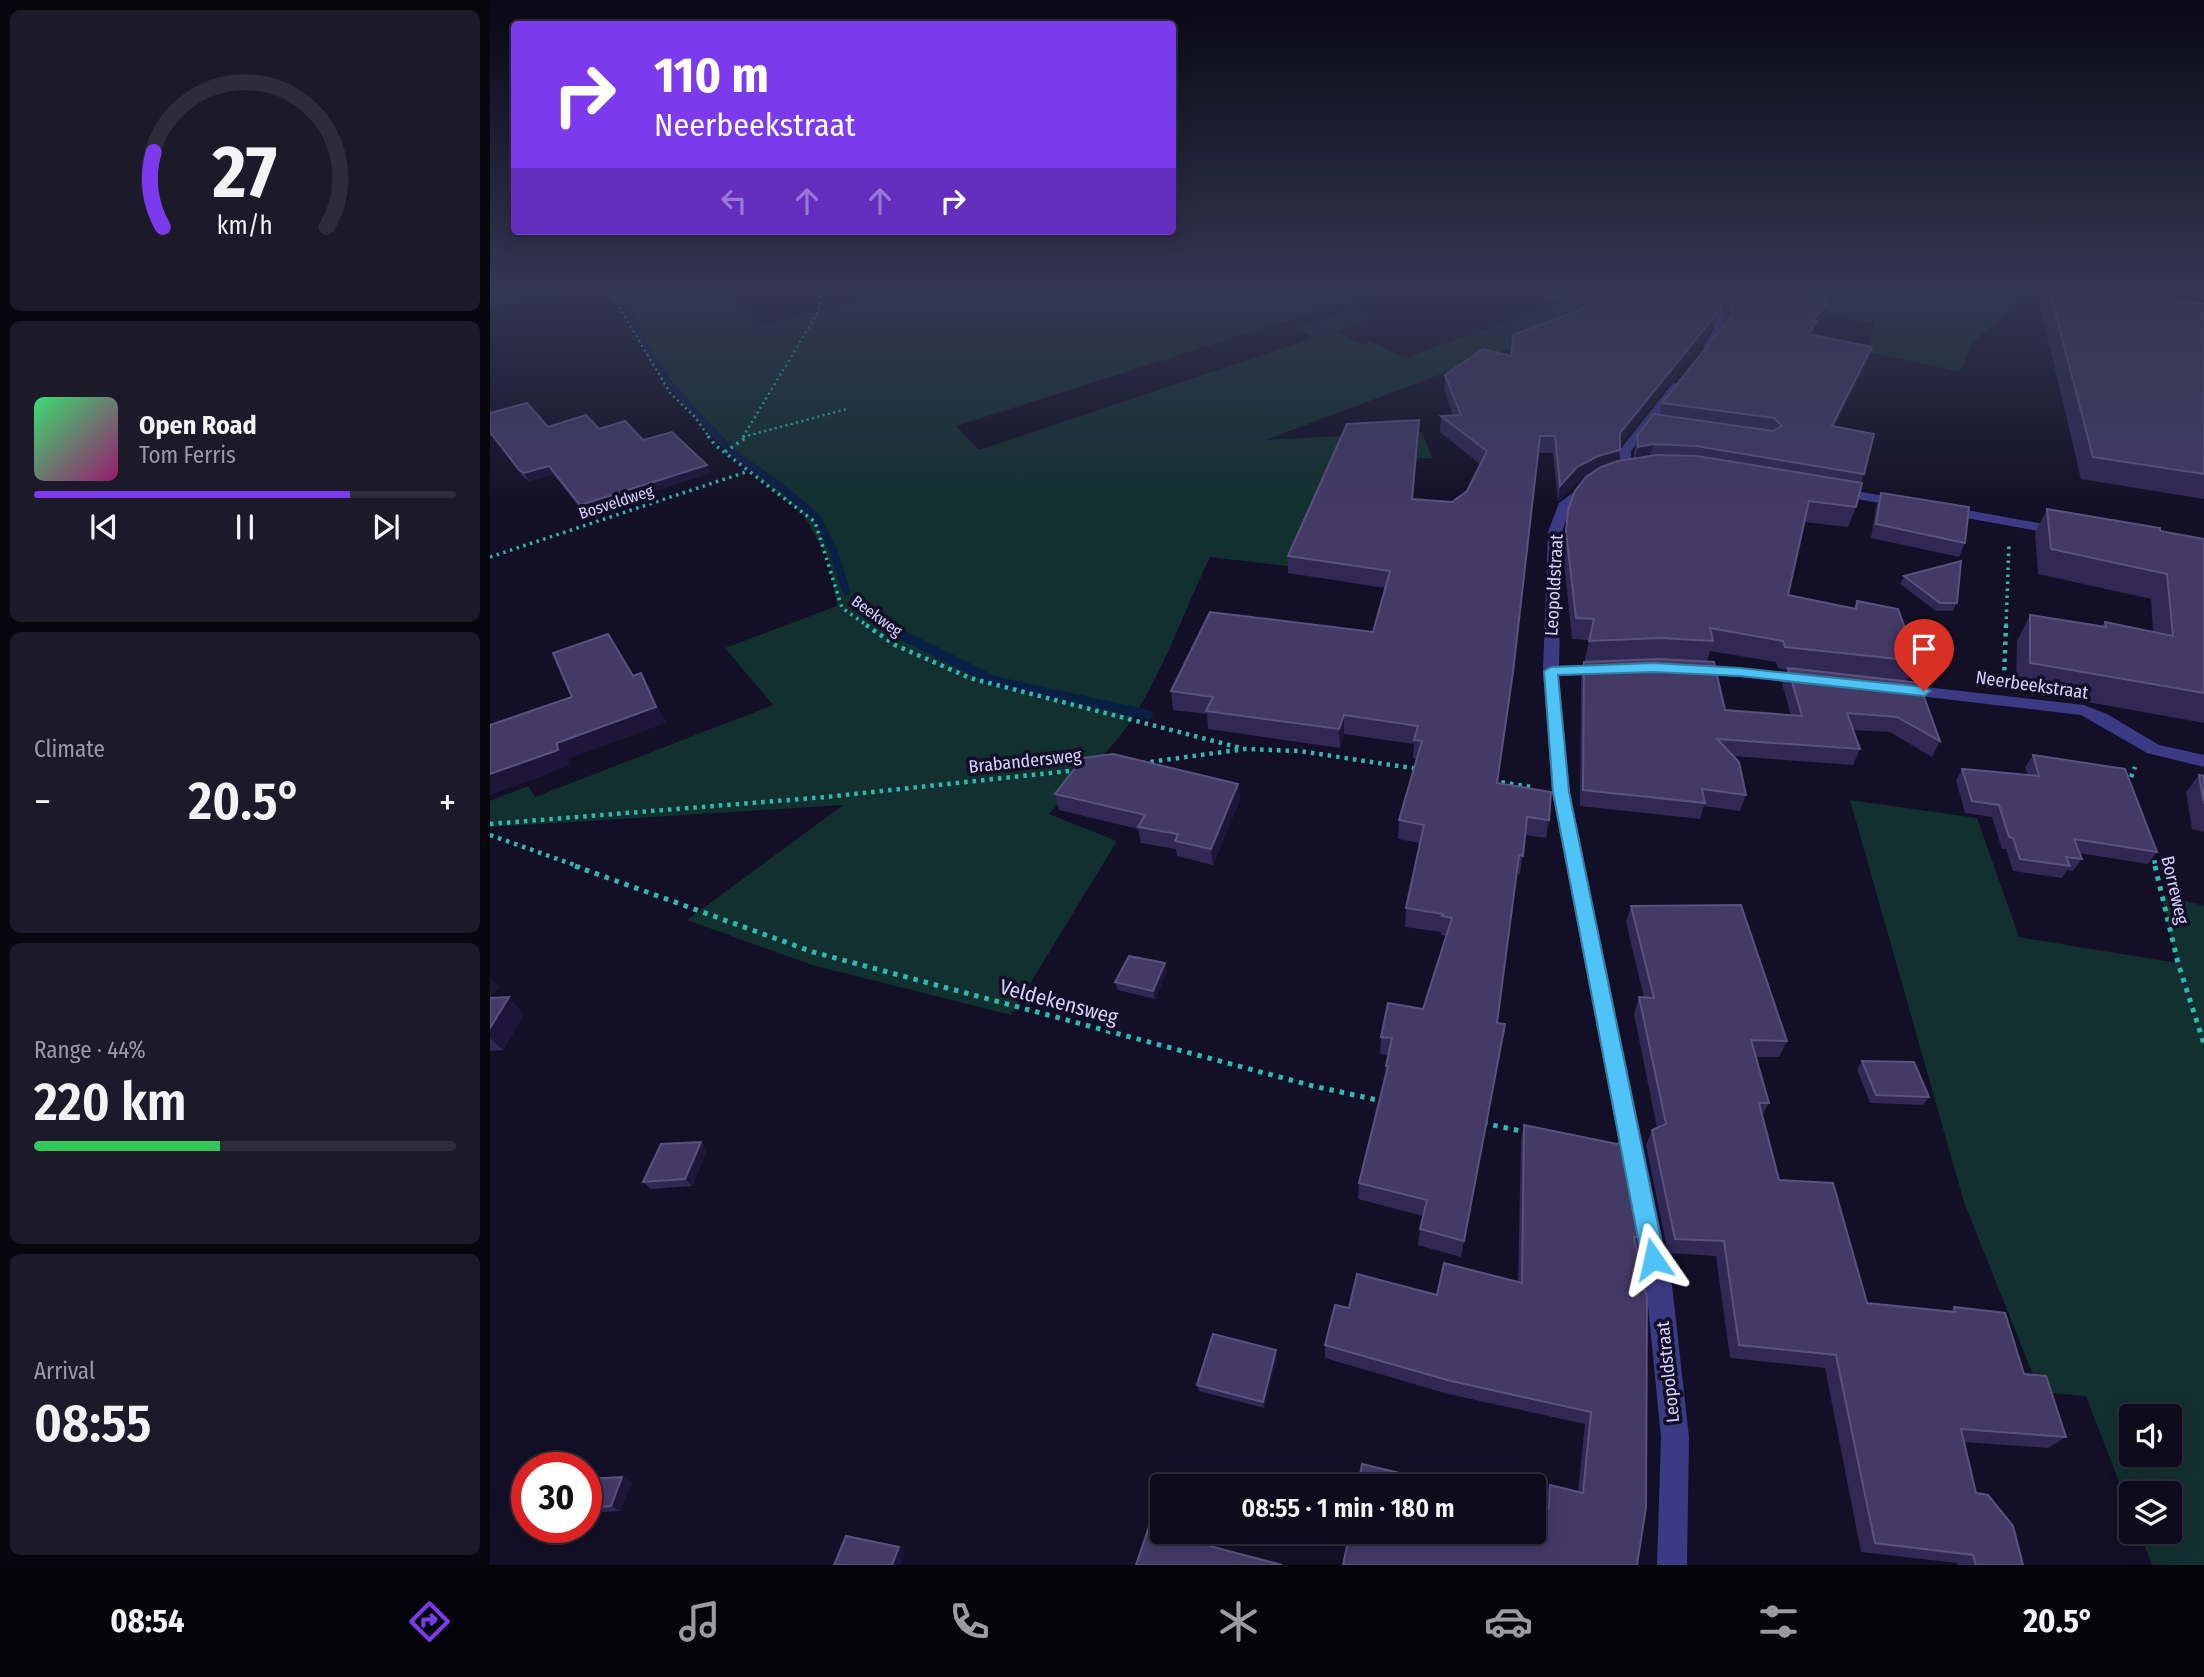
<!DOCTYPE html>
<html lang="en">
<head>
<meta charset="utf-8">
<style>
	:root { --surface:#0e0b1c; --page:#1c1929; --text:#f1f3f6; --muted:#9b9ba3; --line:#2e2b3b; --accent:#7c3aed }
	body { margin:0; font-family:"Fira Sans Condensed",sans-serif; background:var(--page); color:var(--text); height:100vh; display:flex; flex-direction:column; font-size:26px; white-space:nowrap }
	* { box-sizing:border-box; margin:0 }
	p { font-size:23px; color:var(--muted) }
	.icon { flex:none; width:38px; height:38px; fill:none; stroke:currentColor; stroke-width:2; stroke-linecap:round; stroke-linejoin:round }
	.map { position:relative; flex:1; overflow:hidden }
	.details { display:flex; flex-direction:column; gap:10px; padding:10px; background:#08060f; width:490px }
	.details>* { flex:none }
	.top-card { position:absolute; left:21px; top:21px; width:665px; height:214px; border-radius:7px; box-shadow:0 4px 18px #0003,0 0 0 2px var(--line); background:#7c3aed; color:#fff; overflow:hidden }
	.tools { position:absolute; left:1629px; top:1404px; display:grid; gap:14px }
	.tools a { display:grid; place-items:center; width:63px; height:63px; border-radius:7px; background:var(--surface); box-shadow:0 4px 18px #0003,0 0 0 2px var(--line); font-size:35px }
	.speed { position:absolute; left:21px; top:1452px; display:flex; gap:14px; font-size:35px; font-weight:700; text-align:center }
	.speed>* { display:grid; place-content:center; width:91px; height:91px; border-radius:50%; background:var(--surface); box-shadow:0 4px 18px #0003,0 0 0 2px var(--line); line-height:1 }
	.speed .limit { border:10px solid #d22; background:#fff; color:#111 }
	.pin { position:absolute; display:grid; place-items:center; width:60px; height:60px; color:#fff; margin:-72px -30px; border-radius:50% 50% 50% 0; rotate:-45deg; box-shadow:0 0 7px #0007 }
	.pin .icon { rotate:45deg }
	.me { position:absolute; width:77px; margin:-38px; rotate:349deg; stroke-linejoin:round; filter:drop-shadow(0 0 5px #0008) }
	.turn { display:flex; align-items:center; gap:24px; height:147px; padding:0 28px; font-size:32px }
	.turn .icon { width:91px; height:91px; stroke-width:2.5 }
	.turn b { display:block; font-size:49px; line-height:60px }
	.lanes { display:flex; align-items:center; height:66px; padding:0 28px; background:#0003; justify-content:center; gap:35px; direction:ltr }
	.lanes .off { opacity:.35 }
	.big { font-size:52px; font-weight:600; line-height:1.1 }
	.details .card { flex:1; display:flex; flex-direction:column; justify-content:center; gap:10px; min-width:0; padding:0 24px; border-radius:10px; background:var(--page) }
	.details .dial { align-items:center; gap:0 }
	.dial svg { height:182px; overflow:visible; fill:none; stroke:var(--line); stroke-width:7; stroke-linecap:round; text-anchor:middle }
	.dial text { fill:var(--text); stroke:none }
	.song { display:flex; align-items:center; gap:21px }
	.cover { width:84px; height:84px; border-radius:10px; background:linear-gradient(135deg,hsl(140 70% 55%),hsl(320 70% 35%)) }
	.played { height:7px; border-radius:4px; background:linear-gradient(90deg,var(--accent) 75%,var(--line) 75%) }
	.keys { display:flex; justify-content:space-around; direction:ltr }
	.heat { display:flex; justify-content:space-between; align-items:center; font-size:38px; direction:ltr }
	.charge { height:10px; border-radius:5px; background:linear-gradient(90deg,#34c759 44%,var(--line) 0) }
	.trip { position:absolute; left:660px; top:1474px; width:396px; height:70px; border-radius:7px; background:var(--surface); box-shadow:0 4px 18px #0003,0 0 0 2px var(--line); font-weight:600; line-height:70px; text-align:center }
	.tab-bar { display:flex; height:112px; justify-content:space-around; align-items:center; background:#06040b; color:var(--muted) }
	.tab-bar .icon { width:49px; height:49px }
	.tab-bar .selected { color:var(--accent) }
	.tab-bar b { font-size:32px; color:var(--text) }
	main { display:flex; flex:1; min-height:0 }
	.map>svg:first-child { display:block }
	.green { fill:#12302f; fill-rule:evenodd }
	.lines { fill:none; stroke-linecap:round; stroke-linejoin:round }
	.stream-far2 { stroke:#0a1f44; stroke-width:6 }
	.stream-far1 { stroke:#0a1f44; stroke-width:8 }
	.stream { stroke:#0a1f44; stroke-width:10 }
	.path-far3 { stroke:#2fb8b0; stroke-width:2.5; stroke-dasharray:2 3.5; stroke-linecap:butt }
	.path-far2 { stroke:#2fb8b0; stroke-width:3.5; stroke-dasharray:2.5 4.5; stroke-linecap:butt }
	.path-far1 { stroke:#2fb8b0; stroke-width:4.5; stroke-dasharray:3.5 5; stroke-linecap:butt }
	.path { stroke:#2fb8b0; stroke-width:5; stroke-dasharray:4.5 6; stroke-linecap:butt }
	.minor { fill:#3d3a85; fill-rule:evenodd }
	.wall { fill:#312854; fill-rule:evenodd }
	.shaded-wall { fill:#1d163a }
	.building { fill:#433a66; stroke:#5a527e; stroke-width:2 }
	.route { fill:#4fc3f7; stroke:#337fa1; stroke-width:2 }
	.labels { text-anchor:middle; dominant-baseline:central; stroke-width:7; stroke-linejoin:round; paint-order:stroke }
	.far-street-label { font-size:16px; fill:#d9d4ff; stroke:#130f26 }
	.street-label { font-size:18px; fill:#d9d4ff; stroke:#130f26 }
	.near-street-label { font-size:21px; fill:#d9d4ff; stroke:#130f26 }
</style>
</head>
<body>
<main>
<section class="details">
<div class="card dial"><svg viewBox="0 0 100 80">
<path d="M14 69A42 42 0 1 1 86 69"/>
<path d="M14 69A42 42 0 0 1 10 36" stroke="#7c3aed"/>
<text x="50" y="56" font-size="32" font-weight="700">27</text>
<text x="50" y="72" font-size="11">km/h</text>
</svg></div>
<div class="card">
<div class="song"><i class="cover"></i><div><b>Open Road</b><p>Tom Ferris</p></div></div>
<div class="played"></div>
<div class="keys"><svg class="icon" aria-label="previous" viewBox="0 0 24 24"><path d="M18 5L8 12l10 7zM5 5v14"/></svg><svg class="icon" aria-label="pause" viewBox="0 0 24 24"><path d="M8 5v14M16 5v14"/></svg><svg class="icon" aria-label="next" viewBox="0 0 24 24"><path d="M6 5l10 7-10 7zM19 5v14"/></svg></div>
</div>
<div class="card"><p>Climate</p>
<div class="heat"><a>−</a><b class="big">20.5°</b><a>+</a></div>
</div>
<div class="card"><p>Range · 44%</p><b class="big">220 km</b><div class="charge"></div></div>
<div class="card"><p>Arrival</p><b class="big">08:55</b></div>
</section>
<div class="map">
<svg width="1714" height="1565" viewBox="0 0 1714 1565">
	<rect width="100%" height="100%" fill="#130f26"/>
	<g class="green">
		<path d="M0 288H79L0 309Z"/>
		<path d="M120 288H234L270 325 422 288H900L466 426 489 450 824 338 805 328 865 309 884 318 846 332 872 344 880 341 915 358 1110 288H1181L775 440 932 432 942 458 898 459 805 567 720 557C694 611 674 670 641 721 619 753 585 784 559 814L627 841 521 1015 322 965 197 920 353 805 0 827V801L38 786 45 797 283 705 235 648 347 606 339 560 313 514 232 447 178 386Z"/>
		<path d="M1322 288H1540L1483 343 1470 372 1378 352 1384 323 1297 305Z"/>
		<path d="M1360 800 1487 818 1529 937 1687 963 1671 894 1714 906V1565H1662L1649 1531H1680V1493H1642L1641 1513 1596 1396 1550 1392 1474 1202ZM1642 1416H1680V1454H1642Z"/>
	</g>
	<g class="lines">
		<path class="stream-far2" d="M126 288 161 355 182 386 229 437"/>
		<g class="stream-far1">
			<path d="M227 436 243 453 296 491 327 518 344 552 356 591"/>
			<path d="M363 602 395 626"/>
		</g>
		<path class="stream" d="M392 625 504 681 658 715"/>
		<g class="path-far3">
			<path d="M118 288 180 393 205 417 219 437"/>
			<path d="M253 437 328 312 333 288"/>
			<path d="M253 437 357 409"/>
		</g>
		<g class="path-far2">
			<path d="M218 436 225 445 325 522 352 608 378 626"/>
			<path d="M235 452 258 436"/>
			<path d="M0 557 259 471"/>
			<path d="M1516 626 1519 544"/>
		</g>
		<g class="path-far1">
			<path d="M376 625 405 645 480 678 751 748"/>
			<path d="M1514 679 1516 625"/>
			<path d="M652 763 755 749 809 751 928 769"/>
			<path d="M1003 781 1042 787"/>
			<path d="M1638 785 1645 767"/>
			<path d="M0 824 336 797 588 770"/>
			<path d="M0 835 90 867"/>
			<path d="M1662 852 1666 867"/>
		</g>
		<g class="path">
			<path d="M85 866 323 952 823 1086 892 1101"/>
			<path d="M1665 866 1688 963 1714 1044"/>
			<path d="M993 1123 1036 1132"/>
		</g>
		<g class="minor">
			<path d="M1204 288C1220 288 1231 300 1236 315L1234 329 1222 349 1213 347C1234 317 1228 311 1204 288Z"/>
			<path d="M1183 383 1192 385 1141 451 1140 473H1132L1129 451Z"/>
			<path d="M1100 480 1106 484 1080 508 1072 532 1069 666 1116 664 1124 669 1116 674 1069 676 1080 792 1182 1285 1199 1437 1197 1565H1167L1171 1437 1156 1285 1062 792 1053 671 1058 532 1069 503Z"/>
			<path d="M1347 488 1413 499 1419 503 1413 507 1343 495V489Z"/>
			<path d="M1454 506 1571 527 1578 531 1571 535 1449 513V507Z"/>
			<path d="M1204 664 1319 674 1327 679 1319 684 1198 672 1196 669Z"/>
			<path d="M1409 684 1594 705 1617 714 1669 745 1714 755V767L1657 753 1591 715 1403 693 1401 689Z"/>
		</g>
	</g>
	<g class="wall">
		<path d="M1032 288H1316L1309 293 1340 299 1336 313 1325 326 1323 335 1382 347 1377 362 1345 426 1374 474 1371 483 1366 507 1358 527 1314 522 1298 595 1364 608 1367 601 1427 661 1417 681 1450 741 1442 757 1400 732 1363 730 1370 749 1363 765 1243 756 1256 795 1250 811 1214 806 1210 819 1090 806 1091 678 1099 640 1082 639 1073 552 1078 510 1096 477 1085 484 1068 502 1063 453H1049L1007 783 1059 820 1056 838 1035 835 1030 874H1027L1007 1023 1015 1024 971 1257 928 1245 930 1229 933 1216 868 1199 869 1183 895 1079 896 1066 898 1055 890 1054 891 1037 933 1009 956 936 951 935V932L915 927 916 908 930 843 908 839 909 820 927 759 923 758 924 744 854 734 850 748 718 729 717 714 683 710 681 691 883 632 895 588 798 573V556L929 436 923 499 962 502 977 491 990 464 950 432 951 416 963 415 954 390 955 375 1021 356 1091 310ZM1223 294 1233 304 1237 321 1172 403 1170 415 1147 436 1144 452V458L1128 461 1130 445 1224 326ZM1220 651 1286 662 1288 668 1297 670 1292 684 1301 715 1235 710 1217 662Z"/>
		<path d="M1557 288H1579L1714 304V499L1591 479 1550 305Z"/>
		<path d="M0 413 58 427 109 429 153 440 217 465 221 473 94 513 63 474 39 481 34 478 0 433Z"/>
		<path d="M1391 493 1475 543 1469 557 1381 538 1386 507Z"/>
		<path d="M1557 509 1714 539V723L1526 689 1527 641 1540 615 1612 627 1615 622 1663 632 1661 599 1548 574 1545 533Z"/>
		<path d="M1414 576 1467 603 1463 611H1446L1410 584Z"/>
		<path d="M1543 755 1667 852 1658 864 1589 853 1592 859 1583 871 1577 870 1572 878 1523 871 1516 849H1512L1502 817 1475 813 1466 780 1472 769 1538 775 1535 767Z"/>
		<path d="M1709 775 1714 776V832L1702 829 1696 792Z"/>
		<path d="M748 784 750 799 723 865 687 856 686 849 651 843 648 829 569 810 565 794Z"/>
		<path d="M1141 906 1297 1041 1289 1057H1266L1279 1103 1272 1116 1289 1180 1377 1303 1460 1312 1464 1307 1534 1374 1576 1437 1558 1448 1474 1442 1486 1493 1533 1565H1467V1563L1371 1552 1335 1368 1240 1358 1226 1256 1178 1253 1156 1145 1162 1130 1167 1128 1144 1014 1149 997 1154 998 1136 922Z"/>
		<path d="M675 963 677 972 665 999 628 990 625 982Z"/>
		<path d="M0 998 34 1014 13 1050 0 1051Z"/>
		<path d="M1372 1061 1439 1097 1433 1105 1380 1103 1367 1069Z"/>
		<path d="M1034 1125 1153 1237 1147 1250V1565L1054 1507 1055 1495 1060 1485 1088 1491 1095 1424 958 1394 835 1358V1345L859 1308 1028 1282 1031 1140Z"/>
		<path d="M217 1150 202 1186 161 1189 153 1182Z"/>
		<path d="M787 1357 774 1408 709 1391 707 1385Z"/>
		<path d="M96 1479 142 1482 130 1511 96 1513Z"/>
	</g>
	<g class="shaded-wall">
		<path d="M1300 288H1316L1293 304 1297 290Z"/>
		<path d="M1340 299 1336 313 1325 326 1322 336 1314 348 1323 321Z"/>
		<path d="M1228 312 1224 326 1127 449 1130 433Z"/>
		<path d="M1382 347 1377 362 1337 442 1342 426Z"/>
		<path d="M929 420V436L921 516 922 499Z"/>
		<path d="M1163 444 1159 460 1144 463 1148 447Z"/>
		<path d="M1130 450 1127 466 1105 473 1085 484 1068 502 1070 486 1087 467 1108 456Z"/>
		<path d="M217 465 221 473 94 513 90 505Z"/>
		<path d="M59 466 63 474 39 481 34 473Z"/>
		<path d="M151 673 160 689 176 723 78 759 79 766 0 795V774L67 743Z"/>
		<path d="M854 715V734L850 748 849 729Z"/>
		<path d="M748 784 750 799 723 865 721 849Z"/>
		<path d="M675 963 677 972 665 999 663 991Z"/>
		<path d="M0 977 9 987 0 998Z"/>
		<path d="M19 997 34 1014 13 1050 0 1038V1028Z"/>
		<path d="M211 1142 217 1150 202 1186 195 1179Z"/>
		<path d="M786 1350 787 1357 774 1408 773 1402Z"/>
		<path d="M132 1477 142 1482 130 1511 121 1506Z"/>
		<path d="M716 1531H722L716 1553 712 1544Z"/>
		<path d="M409 1547 415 1552 410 1565H402Z"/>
	</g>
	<g class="building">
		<path d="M1072 288H1218L1223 292 1228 312 1130 433V450L1108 456 1087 467 1070 486 1065 436H1050L1023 672 1007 783 1061 792 1059 820 1037 817 1033 856 1029 855 1007 1023 1015 1024 974 1241 930 1229 937 1200 869 1183 898 1066H896L902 1038 891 1037 898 1003 933 1009 962 918 952 916 953 914 916 908 934 825 909 820 932 741 924 740 928 726 854 715 849 729 716 711 723 697 681 691 720 612 883 632 900 571 798 556 857 424 929 420 922 499 962 502 977 491 997 451 951 416 971 415 955 375 993 349 1021 356 1023 335 1111 302Z"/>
		<path d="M1235 288H1300L1297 290 1340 299 1323 321H1327L1318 334 1382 347 1342 426 1384 434 1374 474 1206 446 1163 444 1148 447 1147 436 1164 414 1283 431 1292 426 1284 418 1172 403 1243 314 1237 290Z"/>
		<path d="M1559 288H1579L1714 304V474L1603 457Z"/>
		<path d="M37 403 58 427 96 415 109 429 135 421 153 440 182 432 217 465 90 505 59 466 34 473 29 470 0 432V413Z"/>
		<path d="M1167 455 1207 456 1372 483 1366 507 1319 501 1298 595 1366 609 1367 601 1408 609 1427 661 1295 647 1293 641 1220 628 1223 641 1171 638 1099 641 1104 619 1086 618 1076 531 1078 510 1085 491 1096 477 1111 467 1128 461Z"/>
		<path d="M1391 493 1479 507 1475 543 1386 524Z"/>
		<path d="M1557 509 1670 528V531L1714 539V693L1540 663V615L1616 627 1615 622 1683 636 1677 574 1561 549Z"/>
		<path d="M1471 561 1467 603H1450L1414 576Z"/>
		<path d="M118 634 143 676 151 673 166 707 67 743 68 750 0 774V725L82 697 63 653Z"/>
		<path d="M1169 659 1224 662 1235 710 1312 716 1298 668 1429 683 1450 741 1407 717 1357 713 1370 749 1227 739 1249 762 1256 795 1212 789 1215 803 1093 790 1094 662Z"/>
		<path d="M623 754 748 784 721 849 685 841 688 834 648 827 655 815 565 794 593 758Z"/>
		<path d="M1543 755 1635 769 1667 852 1584 839 1592 859 1576 857 1580 866 1530 859 1523 838 1519 837 1509 805 1482 801 1472 769 1549 776Z"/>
		<path d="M1709 775 1714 776V804Z"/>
		<path d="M1251 905 1297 1041 1261 1040 1279 1103H1269L1289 1180 1343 1183 1377 1303 1465 1312 1464 1307 1515 1313 1534 1374 1556 1376 1576 1437 1471 1429 1486 1493 1498 1495 1523 1526 1533 1565H1486L1483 1555 1385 1543 1346 1355 1249 1345 1234 1241 1185 1239 1162 1130 1176 1124 1149 997 1164 998 1141 906Z"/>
		<path d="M639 956 675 963 663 991 625 982Z"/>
		<path d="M19 997 0 1028V998Z"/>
		<path d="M1372 1061 1424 1062 1439 1097 1386 1095Z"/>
		<path d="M1034 1125 1127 1144 1134 1141 1153 1237H1144L1157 1298 1156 1507 1147 1565H853L860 1531H1043V1504L1059 1508 1060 1485 1093 1493 1101 1412 961 1381 835 1345 845 1305 859 1308 867 1274 947 1295 954 1263 1032 1283Z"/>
		<path d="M211 1142 195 1179 153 1182 171 1144Z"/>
		<path d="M723 1334 786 1350 773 1402 707 1385Z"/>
		<path d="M872 1464 964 1486H868Z"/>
		<path d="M677 1473 725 1486H673Z"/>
		<path d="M132 1477 121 1506 96 1508V1479Z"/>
		<path d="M672 1488V1531H716L712 1544 792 1565H646Z"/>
		<path d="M356 1536 409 1547 402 1565H344Z"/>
	</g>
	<linearGradient id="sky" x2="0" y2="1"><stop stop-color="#0a0815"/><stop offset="0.57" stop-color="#333752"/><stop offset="1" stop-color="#333752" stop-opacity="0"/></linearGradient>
	<rect width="1714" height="507" fill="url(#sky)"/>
	<path class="route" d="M1164 663 1250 668 1434 687 1441 691 1434 696 1250 676 1164 672 1068 675 1079 792 1175 1259 1172 1267 1163 1270 1155 1267 1152 1259 1063 792 1054 671 1061 667Z"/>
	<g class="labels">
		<g class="far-street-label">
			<text transform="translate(126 502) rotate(-18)">Bosveldweg</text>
			<text transform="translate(387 616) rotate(36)">Beekweg</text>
		</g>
		<g class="street-label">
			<text transform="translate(1064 585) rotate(-87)">Leopoldstraat</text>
			<text transform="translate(1542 685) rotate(8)">Neerbeekstraat</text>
			<text transform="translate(535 761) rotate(-6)">Brabandersweg</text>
			<text transform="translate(1685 890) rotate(77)">Borreweg</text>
			<text transform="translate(1178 1372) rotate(-96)">Leopoldstraat</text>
		</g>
		<g class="near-street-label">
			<text transform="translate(569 1002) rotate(15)">Veldekensweg</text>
		</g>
	</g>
</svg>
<div class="tools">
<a><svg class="icon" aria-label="sound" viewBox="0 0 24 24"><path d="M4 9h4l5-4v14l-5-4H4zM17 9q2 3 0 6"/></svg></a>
<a><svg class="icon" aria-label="layers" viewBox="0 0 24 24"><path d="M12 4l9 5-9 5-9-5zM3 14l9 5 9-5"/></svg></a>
</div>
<div class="speed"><div class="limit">30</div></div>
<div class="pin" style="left:1434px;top:691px;background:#d93025"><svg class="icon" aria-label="arrive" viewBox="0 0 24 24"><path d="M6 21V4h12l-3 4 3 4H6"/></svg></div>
<svg class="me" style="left:1163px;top:1259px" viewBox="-20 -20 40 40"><path d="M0-17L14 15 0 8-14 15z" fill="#4fc3f7" stroke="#fff" stroke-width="4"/></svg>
<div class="trip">08:55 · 1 min · 180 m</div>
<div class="top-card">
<div class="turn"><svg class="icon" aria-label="right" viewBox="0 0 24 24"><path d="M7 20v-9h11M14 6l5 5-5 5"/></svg><div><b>110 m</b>Neerbeekstraat</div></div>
<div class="lanes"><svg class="icon off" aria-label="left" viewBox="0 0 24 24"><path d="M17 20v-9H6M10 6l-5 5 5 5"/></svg><svg class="icon off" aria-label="ahead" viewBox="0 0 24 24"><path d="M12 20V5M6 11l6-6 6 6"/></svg><svg class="icon off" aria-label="ahead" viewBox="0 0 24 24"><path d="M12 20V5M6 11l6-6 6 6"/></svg><svg class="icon" aria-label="right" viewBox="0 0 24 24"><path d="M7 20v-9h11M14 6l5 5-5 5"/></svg></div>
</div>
</div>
</main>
<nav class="tab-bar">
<b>08:54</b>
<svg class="icon selected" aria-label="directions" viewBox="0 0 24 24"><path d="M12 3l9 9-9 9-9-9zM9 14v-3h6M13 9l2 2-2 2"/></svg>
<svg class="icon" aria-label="music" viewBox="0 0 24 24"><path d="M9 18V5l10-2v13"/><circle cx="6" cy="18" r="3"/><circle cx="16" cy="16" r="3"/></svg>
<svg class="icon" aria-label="phone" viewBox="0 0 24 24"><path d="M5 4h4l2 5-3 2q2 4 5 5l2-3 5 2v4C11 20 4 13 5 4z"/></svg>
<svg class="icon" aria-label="climate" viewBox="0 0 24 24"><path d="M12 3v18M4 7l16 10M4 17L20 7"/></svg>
<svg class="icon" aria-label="car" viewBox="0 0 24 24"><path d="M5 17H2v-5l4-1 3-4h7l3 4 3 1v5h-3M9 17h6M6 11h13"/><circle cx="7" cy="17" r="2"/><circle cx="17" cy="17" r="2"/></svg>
<svg class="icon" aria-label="filters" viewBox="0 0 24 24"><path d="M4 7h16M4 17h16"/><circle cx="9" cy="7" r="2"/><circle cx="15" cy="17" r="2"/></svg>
<b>20.5°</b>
</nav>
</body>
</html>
